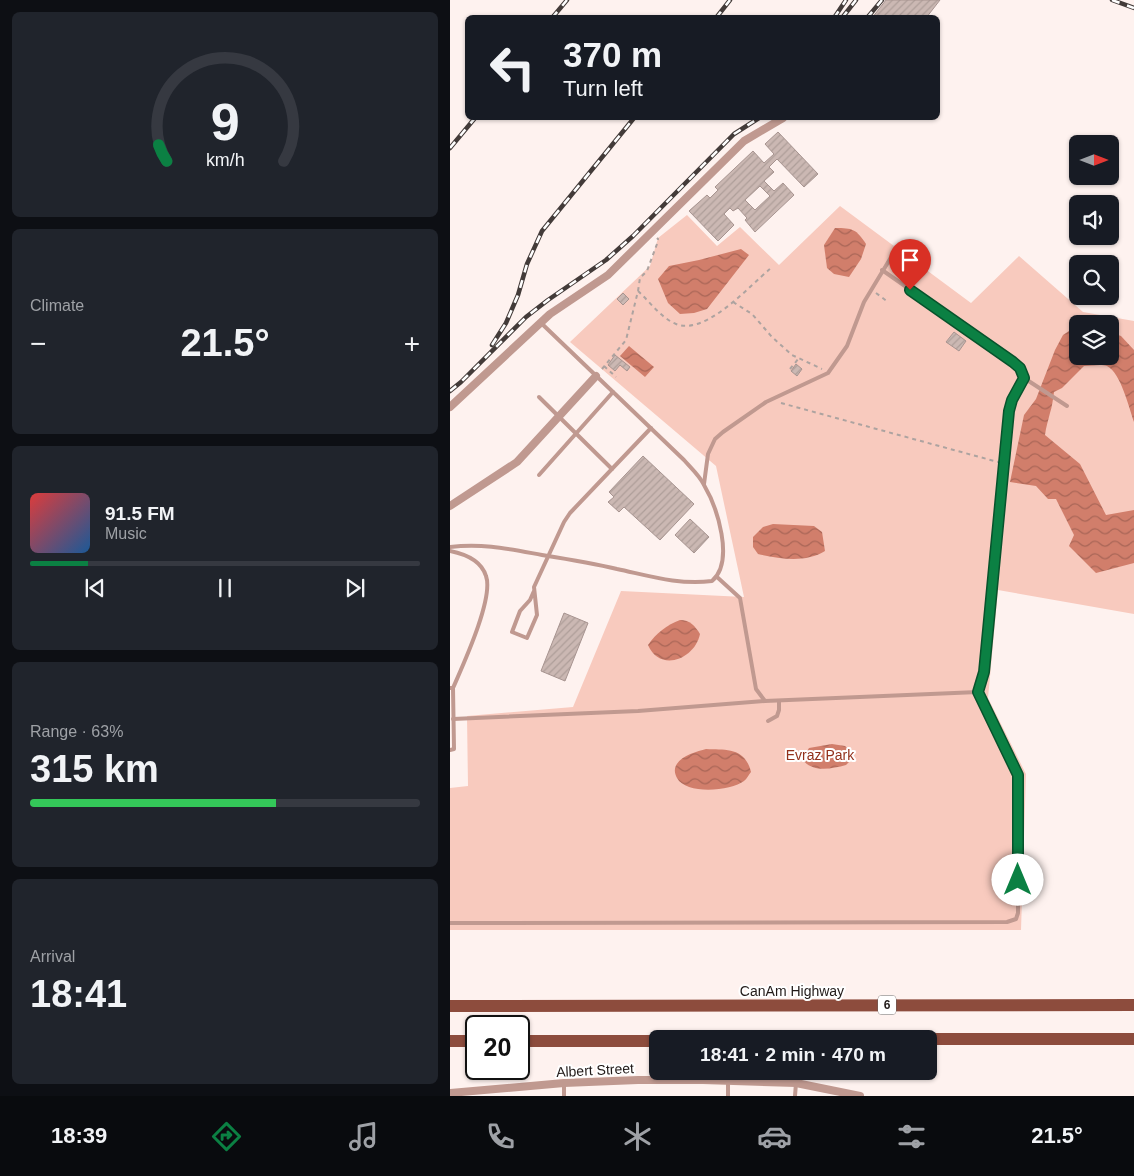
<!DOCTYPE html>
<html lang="en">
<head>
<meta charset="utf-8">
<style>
	:root { --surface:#171b24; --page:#20242c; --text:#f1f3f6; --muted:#9ea1a6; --line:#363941; --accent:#0b8043 }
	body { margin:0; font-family:Arial,sans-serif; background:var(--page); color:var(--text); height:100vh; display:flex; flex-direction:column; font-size:19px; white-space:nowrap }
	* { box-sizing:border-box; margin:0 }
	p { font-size:16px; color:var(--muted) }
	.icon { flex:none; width:28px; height:28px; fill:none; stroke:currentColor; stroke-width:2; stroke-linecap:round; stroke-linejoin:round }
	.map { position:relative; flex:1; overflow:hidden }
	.details { display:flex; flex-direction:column; gap:12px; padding:12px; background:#0d0f14; width:450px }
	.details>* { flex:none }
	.hud { position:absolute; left:15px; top:15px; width:475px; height:105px; border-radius:8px; box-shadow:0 1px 4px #0004; background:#171b24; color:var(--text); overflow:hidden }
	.needle { width:32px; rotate:90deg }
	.fabs { position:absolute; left:619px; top:135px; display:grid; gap:10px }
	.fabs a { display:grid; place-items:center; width:50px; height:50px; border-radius:8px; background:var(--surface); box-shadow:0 1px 4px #0004; font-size:25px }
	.speed { position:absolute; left:15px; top:1015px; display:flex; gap:10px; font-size:25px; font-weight:700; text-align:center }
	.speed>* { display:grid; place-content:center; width:65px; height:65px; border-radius:50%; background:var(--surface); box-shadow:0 1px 4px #0004; line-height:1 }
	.speed .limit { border:2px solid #111; border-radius:8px; background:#fff; color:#111 }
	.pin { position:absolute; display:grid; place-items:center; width:42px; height:42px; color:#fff; margin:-51px -21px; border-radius:50% 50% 50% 0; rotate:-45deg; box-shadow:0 0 5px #0007 }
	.pin .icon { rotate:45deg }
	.me { position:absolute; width:55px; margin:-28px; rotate:0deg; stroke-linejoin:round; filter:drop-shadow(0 0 4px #0008) }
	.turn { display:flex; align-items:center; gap:18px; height:105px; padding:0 15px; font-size:22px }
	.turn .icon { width:65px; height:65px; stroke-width:2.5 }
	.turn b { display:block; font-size:35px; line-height:42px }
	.big { font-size:38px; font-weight:600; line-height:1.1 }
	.details .tile { flex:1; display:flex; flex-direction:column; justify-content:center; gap:8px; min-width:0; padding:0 18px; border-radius:8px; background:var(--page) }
	.details .dial { align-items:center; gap:0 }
	.dial svg { height:130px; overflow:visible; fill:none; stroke:var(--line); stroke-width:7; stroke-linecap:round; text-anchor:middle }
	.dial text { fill:var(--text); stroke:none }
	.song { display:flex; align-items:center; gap:15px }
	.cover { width:60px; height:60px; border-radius:8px; background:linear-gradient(135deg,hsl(0 70% 55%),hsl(210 70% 35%)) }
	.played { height:5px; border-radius:2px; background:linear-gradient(90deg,var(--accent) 15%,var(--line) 15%) }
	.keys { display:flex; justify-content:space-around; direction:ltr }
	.heat { display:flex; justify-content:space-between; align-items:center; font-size:28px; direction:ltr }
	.charge { height:8px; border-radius:4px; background:linear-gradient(90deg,#34c759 63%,var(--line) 0) }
	.trip { position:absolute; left:199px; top:1030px; width:288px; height:50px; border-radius:8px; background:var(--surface); box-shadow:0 1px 4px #0004; font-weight:600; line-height:50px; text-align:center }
	.dock { display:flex; height:80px; justify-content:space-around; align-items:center; background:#090b0e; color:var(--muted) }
	.dock .icon { width:35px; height:35px }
	.dock .active { color:var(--accent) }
	.dock b { font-size:22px; color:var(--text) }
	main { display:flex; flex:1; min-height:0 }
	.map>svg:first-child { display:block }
	.park { fill:#f8cabe; fill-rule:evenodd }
	.water { fill:url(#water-waves) }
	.building { fill:url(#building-hatch); stroke:#a79490; fill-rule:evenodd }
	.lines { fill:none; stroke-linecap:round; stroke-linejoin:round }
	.path { stroke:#ada3a0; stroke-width:2; stroke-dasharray:4 4; stroke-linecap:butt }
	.service { stroke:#c09990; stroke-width:4 }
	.minor { stroke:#c09990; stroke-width:8 }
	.primary { stroke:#8d4c3d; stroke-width:12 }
	.rail-casing { stroke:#433b39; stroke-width:4.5 }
	.rail { stroke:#fff; stroke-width:2.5; stroke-dasharray:8; stroke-linecap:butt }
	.route-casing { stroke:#07532c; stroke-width:12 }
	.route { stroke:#0b8043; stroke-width:9 }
	.labels { text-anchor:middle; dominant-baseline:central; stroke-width:4; stroke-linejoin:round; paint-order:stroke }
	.shield { fill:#fff; stroke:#645f5d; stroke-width:1 }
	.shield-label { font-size:12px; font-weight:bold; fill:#211a18 }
	.park-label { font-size:14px; fill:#92301a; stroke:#fff }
	.street-label { font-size:14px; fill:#211a18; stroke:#fff }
</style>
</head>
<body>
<main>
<section class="details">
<div class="tile dial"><svg viewBox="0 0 100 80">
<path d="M14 69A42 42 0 1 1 86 69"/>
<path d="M14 69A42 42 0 0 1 9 59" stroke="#0b8043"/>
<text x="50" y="56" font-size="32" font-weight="700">9</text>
<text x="50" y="72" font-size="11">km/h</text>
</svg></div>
<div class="tile"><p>Climate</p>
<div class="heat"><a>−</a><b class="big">21.5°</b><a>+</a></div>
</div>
<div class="tile">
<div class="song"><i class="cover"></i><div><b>91.5 FM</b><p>Music</p></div></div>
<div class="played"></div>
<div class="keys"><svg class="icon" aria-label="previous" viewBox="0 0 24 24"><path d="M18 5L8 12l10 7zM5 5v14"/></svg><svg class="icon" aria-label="pause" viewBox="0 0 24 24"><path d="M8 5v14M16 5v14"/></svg><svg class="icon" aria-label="next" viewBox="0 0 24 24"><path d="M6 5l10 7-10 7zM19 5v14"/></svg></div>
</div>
<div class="tile"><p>Range · 63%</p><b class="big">315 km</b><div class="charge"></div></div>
<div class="tile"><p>Arrival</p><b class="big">18:41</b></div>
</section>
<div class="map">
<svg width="684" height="1096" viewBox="0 0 684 1096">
	<defs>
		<pattern id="water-waves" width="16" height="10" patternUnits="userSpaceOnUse" patternTransform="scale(1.25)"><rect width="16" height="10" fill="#d17e6b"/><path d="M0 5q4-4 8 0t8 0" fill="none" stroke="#a96657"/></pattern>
		<pattern id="building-hatch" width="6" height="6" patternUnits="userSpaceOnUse" patternTransform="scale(1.25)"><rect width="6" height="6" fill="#cbb8b3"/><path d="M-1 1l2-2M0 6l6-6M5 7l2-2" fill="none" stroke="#ae9e99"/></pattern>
	</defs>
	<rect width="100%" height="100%" fill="#fef2ef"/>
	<path class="park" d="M390 206 521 303 569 256 633 312 684 321V614L548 590 538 698 576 774 571 930H0V788L18 786 17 716 123 707 171 591 294 597 266 466 120 342 200 266 208 238 237 215 267 246 290 227 329 265ZM628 324H660V356H628Z"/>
	<g class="water">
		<path d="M385 228C403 228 406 229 416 244L411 259 399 277 384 274 377 268 374 245Z"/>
		<path d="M291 249 299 255 257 309 244 313 230 314 218 303 208 279 219 266 249 260Z"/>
		<path d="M625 327H627L628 356H660V332L671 336 684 350V422C679 408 671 373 657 366 651 364 641 366 634 366L612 388 604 392C603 399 602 407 600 413 598 421 596 427 595 435L630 464 656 515 684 510V563L646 573 619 546 624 535 606 499H598L586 486 560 482 574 415 586 399 605 350 613 335Z"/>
		<path d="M179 346 204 367 195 377 170 356Z"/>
		<path d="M323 524 364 526 372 532 375 551C356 563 330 559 308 554L303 547V537L313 527Z"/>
		<path d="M230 620C240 620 245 626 250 634 245 659 210 673 198 645 206 633 217 625 230 620Z"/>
		<path d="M382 744 395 746 402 752V759L396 765C381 769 362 773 352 759L359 748Z"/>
		<path d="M256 749C276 750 295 747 301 772 299 774 297 779 294 781 281 791 236 795 227 778 217 760 244 752 256 749Z"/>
	</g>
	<g class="building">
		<path d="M436 0H490L476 18H422Z"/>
		<path d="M328 132 368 174 354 187 327 159 319 167 324 172 314 181 324 191 333 183 344 195 305 232 295 220 297 218 288 208 283 211 280 208 274 214 284 225 268 241 239 211 257 195 260 198 268 190 265 187 303 151 314 163 324 154 315 144ZM310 186 320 196 305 210 295 200Z"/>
		<path d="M173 293 179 299 173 305 167 299Z"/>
		<path d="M504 332 516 341 509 351 496 342Z"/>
		<path d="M165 355 180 367 177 371 170 365 165 371 158 365Z"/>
		<path d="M346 364 352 369 347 376 341 371Z"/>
		<path d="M193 456 244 504 210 540 174 507 169 512 158 502 164 497 159 492Z"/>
		<path d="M240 519 259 537 244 553 225 535Z"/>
		<path d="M114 613 138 623 115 681 91 671Z"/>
	</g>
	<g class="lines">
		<g class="path">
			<path d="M188 291C200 302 211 318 226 324 256 336 299 286 320 269"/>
			<path d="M426 293 438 302"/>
			<path d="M283 302 302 314 322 337 342 355 372 369"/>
			<path d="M154 366 166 377"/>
			<path d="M152 369 176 340 188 291 190 278 197 271 207 244 208 239 207 238"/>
			<path d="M340 369 349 358"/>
			<path d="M331 403 548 462"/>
		</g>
		<g class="service">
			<path d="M432 270 554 355 570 368 574 378 617 406"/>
			<path d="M89 397 162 469"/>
			<path d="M89 475 163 392"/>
			<path d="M254 484 258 454 265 439 273 432 316 402 378 373 397 346 414 302 443 254"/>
			<path d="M0 547C33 543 59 549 92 555 117 559 142 563 167 569 200 576 228 585 262 581 285 561 267 507 254 485 250 476 241 468 234 460L90 322"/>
			<path d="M0 551C15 554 31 560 36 576 44 598 13 665 3 688H0"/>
			<path d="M267 577 290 598 306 689 315 701 528 692"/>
			<path d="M84 591 80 600 70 611 62 632 77 638 87 615 84 587 114 522 120 513 201 428"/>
			<path d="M3 719 188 711 315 701"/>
			<path d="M318 721 327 716 329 710V702"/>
			<path d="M0 750 4 749 3 688"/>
			<path d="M0 923 557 922 566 919 568 913V775L528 692 534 671 559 411 562 400 574 378"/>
			<path d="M114 1083V1096"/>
			<path d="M278 1096V1081"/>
			<path d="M345 1096 346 1083"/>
		</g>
		<g class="minor">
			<path d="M0 407 100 314 158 275 294 141 333 118"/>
			<path d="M0 506 67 462 146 376"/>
			<path d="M0 1093 114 1083 188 1080H253L346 1083 410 1096"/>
		</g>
		<g class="primary">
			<path d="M0 1006 684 1005"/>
			<path d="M478 1039H684"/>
			<path d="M0 1041H26"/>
			<path d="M69 1041H208"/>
		</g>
		<g class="rail-casing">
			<g id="rail">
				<path d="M662 0 684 8"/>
				<path d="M102 18 117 0"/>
				<path d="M266 18 280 0"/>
				<path d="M384 18 396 0"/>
				<path d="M392 18 406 0"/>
				<path d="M417 18 432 0"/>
				<path d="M0 148 25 118"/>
				<path d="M42 345 56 323 68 295 77 264 92 231 184 118"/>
				<path d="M0 391 11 382 76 317 98 300 156 260 183 236 284 134 309 118"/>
			</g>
		</g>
		<use href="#rail" class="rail"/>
	</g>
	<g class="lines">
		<g class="route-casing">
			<path id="route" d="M460 290 563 362 570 368 574 378 562 400 559 411 534 672 528 692 568 775V880"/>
		</g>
		<use href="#route" class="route"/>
	</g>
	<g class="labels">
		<rect class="shield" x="428" y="995.5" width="18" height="19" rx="4"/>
		<g class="shield-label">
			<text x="437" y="1005">6</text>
		</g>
		<g class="park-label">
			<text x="370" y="755">Evraz Park</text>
		</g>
		<g class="street-label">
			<text x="342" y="991">CanAm Highway</text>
			<text transform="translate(145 1070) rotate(-3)">Albert Street</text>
		</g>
	</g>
</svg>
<div class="fabs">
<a><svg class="needle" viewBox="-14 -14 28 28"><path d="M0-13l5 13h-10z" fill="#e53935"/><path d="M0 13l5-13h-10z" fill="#9ea1a6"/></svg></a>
<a><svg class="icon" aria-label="sound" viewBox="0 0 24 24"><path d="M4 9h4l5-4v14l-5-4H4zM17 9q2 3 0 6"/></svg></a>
<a><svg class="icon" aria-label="search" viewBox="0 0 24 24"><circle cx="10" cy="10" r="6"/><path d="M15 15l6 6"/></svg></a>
<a><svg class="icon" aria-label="layers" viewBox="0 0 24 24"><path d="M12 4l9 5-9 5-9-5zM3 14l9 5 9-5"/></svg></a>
</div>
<div class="speed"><div class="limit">20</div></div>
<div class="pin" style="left:460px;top:290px;background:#d93025"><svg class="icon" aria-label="arrive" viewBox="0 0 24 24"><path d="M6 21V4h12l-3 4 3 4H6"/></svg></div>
<svg class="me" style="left:568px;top:880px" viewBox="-20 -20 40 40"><circle r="19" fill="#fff"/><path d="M0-13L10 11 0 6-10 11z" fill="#0b8043"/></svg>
<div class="trip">18:41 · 2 min · 470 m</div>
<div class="hud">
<div class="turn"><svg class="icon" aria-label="left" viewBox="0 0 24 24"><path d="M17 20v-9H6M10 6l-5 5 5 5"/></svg><div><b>370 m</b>Turn left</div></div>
</div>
</div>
</main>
<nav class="dock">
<b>18:39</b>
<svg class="icon active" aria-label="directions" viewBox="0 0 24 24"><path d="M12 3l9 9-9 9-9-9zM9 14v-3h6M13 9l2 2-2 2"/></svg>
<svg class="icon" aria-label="music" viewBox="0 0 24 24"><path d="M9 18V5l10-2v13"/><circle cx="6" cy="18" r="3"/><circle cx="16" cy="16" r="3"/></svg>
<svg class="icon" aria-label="phone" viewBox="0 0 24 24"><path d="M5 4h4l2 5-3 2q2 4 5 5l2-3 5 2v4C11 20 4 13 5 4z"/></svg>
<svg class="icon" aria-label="climate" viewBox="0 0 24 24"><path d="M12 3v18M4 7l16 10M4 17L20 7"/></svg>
<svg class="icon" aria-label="car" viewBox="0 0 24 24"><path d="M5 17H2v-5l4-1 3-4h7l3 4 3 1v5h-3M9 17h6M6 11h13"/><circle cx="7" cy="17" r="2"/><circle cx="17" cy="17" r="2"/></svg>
<svg class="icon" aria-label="filters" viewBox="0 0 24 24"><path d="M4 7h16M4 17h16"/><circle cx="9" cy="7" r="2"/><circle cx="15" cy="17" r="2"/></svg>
<b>21.5°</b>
</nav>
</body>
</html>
